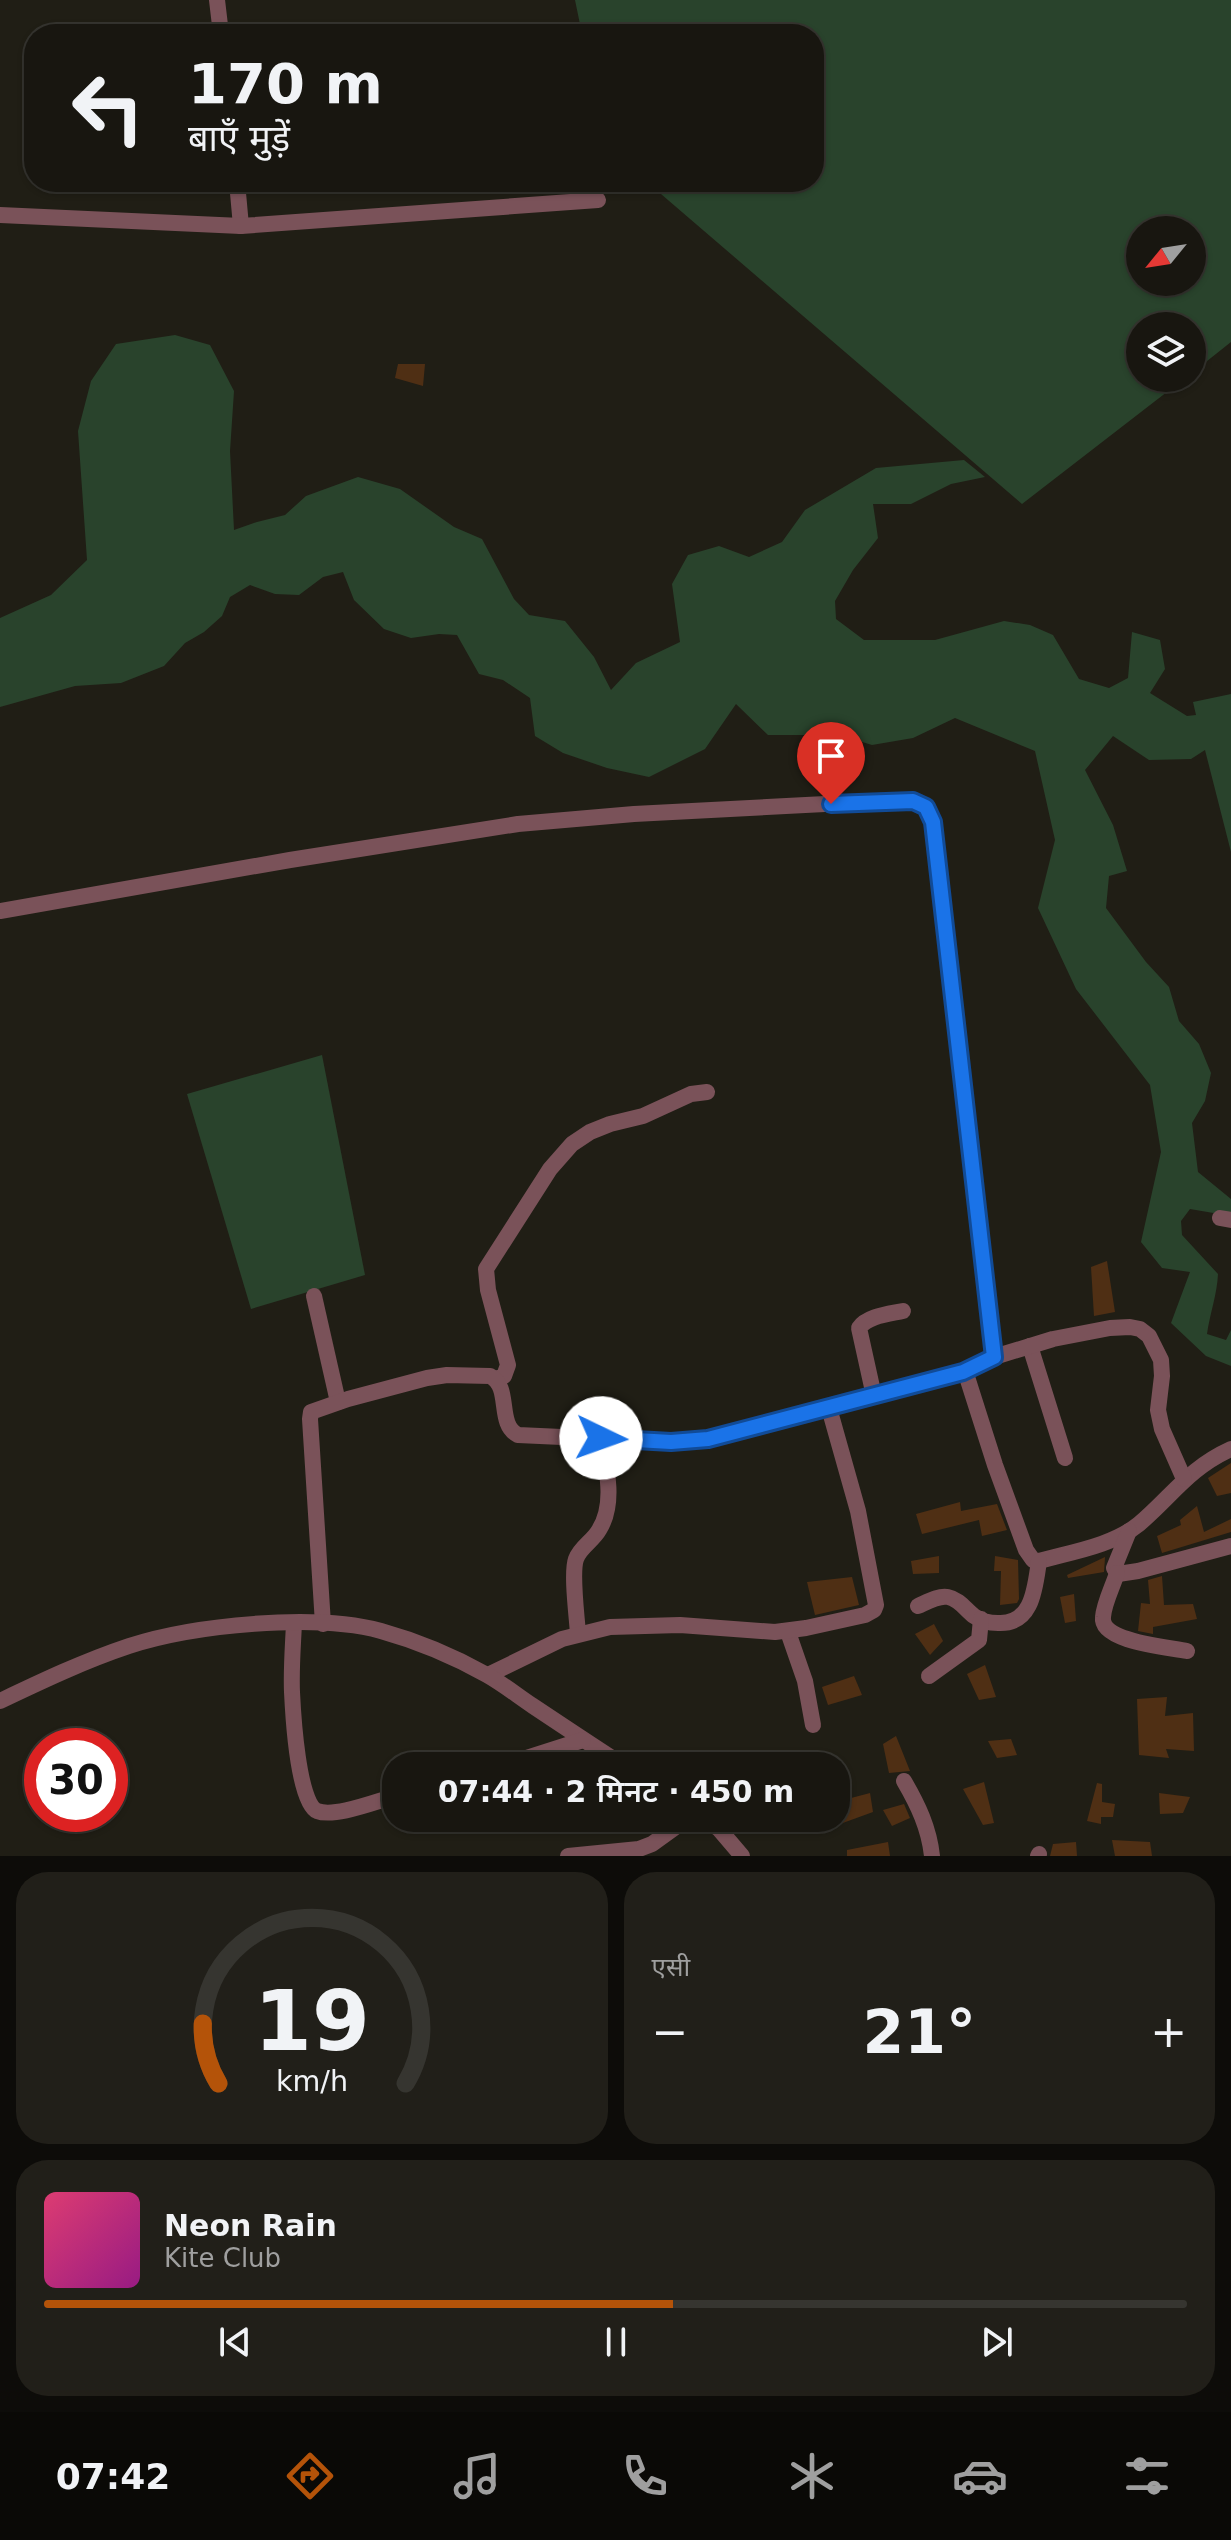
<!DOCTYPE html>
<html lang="hi">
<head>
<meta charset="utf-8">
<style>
	:root { --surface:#181610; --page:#211f19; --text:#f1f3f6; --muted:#9f9f9f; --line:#363530; --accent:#b45309 }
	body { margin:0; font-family:"DejaVu Sans","Noto Sans Devanagari",sans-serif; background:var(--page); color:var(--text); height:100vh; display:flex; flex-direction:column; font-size:30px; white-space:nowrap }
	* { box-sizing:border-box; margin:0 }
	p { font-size:26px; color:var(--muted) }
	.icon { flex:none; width:44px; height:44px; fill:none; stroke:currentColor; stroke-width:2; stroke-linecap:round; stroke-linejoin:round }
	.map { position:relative; height:1856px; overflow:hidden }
	.sheet { display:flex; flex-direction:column; gap:16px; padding:16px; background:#0d0c09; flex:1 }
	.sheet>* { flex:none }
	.hud { position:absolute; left:24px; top:24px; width:800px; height:168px; border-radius:32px; box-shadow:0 2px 6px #0004,0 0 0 2px var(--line); background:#181610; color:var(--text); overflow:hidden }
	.needle { width:52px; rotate:240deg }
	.fabs { position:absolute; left:1126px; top:216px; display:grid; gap:16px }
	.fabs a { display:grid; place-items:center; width:80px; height:80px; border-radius:50%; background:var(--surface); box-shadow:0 2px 6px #0004,0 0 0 2px var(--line); font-size:40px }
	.speed { position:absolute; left:24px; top:1728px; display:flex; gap:16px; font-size:40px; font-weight:700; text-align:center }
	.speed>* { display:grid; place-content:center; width:104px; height:104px; border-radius:50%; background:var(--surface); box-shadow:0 2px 6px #0004,0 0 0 2px var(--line); line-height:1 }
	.speed .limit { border:12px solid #d22; background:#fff; color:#111 }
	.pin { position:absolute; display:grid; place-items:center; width:68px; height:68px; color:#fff; margin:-82px -34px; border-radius:50% 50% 50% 0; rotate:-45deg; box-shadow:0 0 8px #0007 }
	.pin .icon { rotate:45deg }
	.me { position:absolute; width:88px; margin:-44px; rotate:93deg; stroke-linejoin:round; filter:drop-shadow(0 0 6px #0008) }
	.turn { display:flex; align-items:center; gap:28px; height:168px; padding:0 32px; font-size:36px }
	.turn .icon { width:104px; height:104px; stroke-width:2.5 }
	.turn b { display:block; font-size:56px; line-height:68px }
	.big { font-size:60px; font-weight:600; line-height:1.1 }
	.sheet .card { flex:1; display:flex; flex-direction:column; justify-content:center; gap:12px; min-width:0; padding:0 28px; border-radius:32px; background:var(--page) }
	.sheet .dial { align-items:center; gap:0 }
	.dial svg { height:208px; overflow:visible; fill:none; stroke:var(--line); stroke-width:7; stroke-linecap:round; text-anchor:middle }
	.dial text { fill:var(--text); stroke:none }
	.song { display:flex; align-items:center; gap:24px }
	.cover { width:96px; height:96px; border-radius:12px; background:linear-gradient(135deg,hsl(340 70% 55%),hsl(310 70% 35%)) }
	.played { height:8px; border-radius:4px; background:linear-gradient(90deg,var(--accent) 55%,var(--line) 55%) }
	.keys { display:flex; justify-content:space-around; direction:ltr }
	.heat { display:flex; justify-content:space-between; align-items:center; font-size:44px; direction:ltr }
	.sheet .tiles { flex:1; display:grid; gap:16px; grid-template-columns:1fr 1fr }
	.card:last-child { grid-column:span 2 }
	.trip { position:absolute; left:382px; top:1752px; width:468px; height:80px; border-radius:32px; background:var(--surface); box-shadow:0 2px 6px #0004,0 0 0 2px var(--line); font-weight:600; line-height:80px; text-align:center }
	.dock { display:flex; height:128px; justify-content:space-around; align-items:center; background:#0a0906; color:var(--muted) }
	.dock .icon { width:56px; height:56px }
	.dock .current { color:var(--accent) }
	.dock b { font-size:36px; color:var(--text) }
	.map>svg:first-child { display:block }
	.green { fill:#29432c; fill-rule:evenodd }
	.building { fill:#4f2f14 }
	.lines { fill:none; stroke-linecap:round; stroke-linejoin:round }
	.minor { stroke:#7a5259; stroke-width:16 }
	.route-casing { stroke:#114b97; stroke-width:20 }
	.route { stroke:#1a73e8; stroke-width:14 }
</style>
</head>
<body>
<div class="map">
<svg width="1231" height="1856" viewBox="0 0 1231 1856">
	<rect width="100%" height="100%" fill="#201e15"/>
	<g class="green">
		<path d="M575 0H1231V342L1192 373V326H1140V378H1185L1022 504 647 182H814V34H582ZM1140 230H1192V282H1140Z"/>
		<path d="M175 335 210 345 234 391 230 451 234 530 257 522 285 515 306 496 358 477 400 489 454 527 482 539 514 599 529 615 565 621 594 657 611 690 636 663 680 642 672 584 688 555 719 546 749 557 782 542 805 510 876 468 964 460 985 477 951 484 911 504H873L878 538 853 570 835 601 836 619 864 640H935L1004 621 1030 625 1053 635 1079 679 1109 688 1128 678 1132 632 1160 640 1165 669 1150 693 1187 716 1196 715 1193 702 1231 694V852L1205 750 1191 759 1149 760 1113 736 1085 770 1113 825 1127 871 1109 876 1106 908 1146 962 1169 987 1179 1021 1199 1044 1211 1073 1205 1101 1192 1123 1198 1172 1231 1199V1216L1190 1209 1181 1221 1182 1235 1218 1274C1217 1295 1210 1313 1207 1334L1226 1340 1231 1330V1366L1206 1356 1171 1323 1190 1272 1162 1268 1141 1242 1161 1152 1150 1085 1076 989 1038 908 1055 840 1035 751 955 718 913 738 872 745 840 735H768L736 704 705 749 649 777 607 768 563 753 535 736 530 698 503 680 479 674 457 635 439 634 411 638 384 629 354 600 343 572 323 577 299 595 275 594 250 585 230 597 222 616 204 632 185 643 164 666 121 683 75 686 0 707V618L51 595 87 560 78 431 91 381 116 344Z"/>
		<path d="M322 1055 365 1275 251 1309 187 1094Z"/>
	</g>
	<g class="building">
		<path d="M398 364H425L423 386 395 378Z"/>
		<path d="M1107 1261 1115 1312 1094 1316 1091 1267Z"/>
		<path d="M1231 1463V1493L1217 1496 1208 1478Z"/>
		<path d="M960 1502 961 1511 997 1504 1007 1530 982 1536 979 1520 922 1534 916 1514Z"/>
		<path d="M1197 1506 1204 1532 1231 1519V1532L1162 1553 1157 1536 1181 1525 1180 1520Z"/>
		<path d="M939 1556V1573L913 1574 911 1561Z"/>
		<path d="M995 1556 1018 1560 1019 1599 1017 1603 1000 1605 1001 1571H994Z"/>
		<path d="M1105 1557 1104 1572 1068 1578 1067 1575Z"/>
		<path d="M1162 1576 1164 1605 1193 1604 1197 1619 1153 1627V1634L1138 1631 1141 1603 1150 1604 1148 1580Z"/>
		<path d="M852 1577 859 1605 815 1615 807 1582Z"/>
		<path d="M1074 1594 1076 1621 1065 1623 1060 1597Z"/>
		<path d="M934 1624 943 1641 930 1655 915 1634Z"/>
		<path d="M985 1665 996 1697 979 1700 967 1674Z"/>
		<path d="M854 1676 862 1695 828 1705 822 1687Z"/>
		<path d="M1167 1697 1165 1716 1193 1713 1194 1751 1166 1749 1169 1758 1139 1755 1137 1699Z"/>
		<path d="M896 1736 910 1771 889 1773 883 1744Z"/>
		<path d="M1011 1739 1017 1755 997 1758 988 1741Z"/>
		<path d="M984 1782 994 1823 983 1825 963 1789Z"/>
		<path d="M1097 1783 1102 1784V1802L1115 1804 1113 1817H1101V1824L1087 1821Z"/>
		<path d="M870 1793 873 1812 840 1824 836 1813V1802Z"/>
		<path d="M1159 1793 1190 1797 1183 1813 1160 1814Z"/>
		<path d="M904 1804 910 1818 892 1826 883 1810Z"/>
		<path d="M1112 1840 1150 1842 1152 1856H1115Z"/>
		<path d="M888 1842 890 1856H847V1850Z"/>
		<path d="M1076 1842 1077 1856H1050L1053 1844Z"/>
	</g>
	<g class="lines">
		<g class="minor">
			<path d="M217 0 221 34"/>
			<path d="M237 182 241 226"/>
			<path d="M0 215 241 226 598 200"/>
			<path d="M0 911 290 860 518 824 634 814 883 801C905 801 926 797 933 822L994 1357"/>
			<path d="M1220 1218 1231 1220"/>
			<path d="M314 1296 338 1402"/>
			<path d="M1030 1346 1065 1458"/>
			<path d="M963 1372 967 1377 995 1465 1026 1550 1033 1560 1039 1561C1071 1552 1112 1546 1139 1524 1172 1496 1189 1468 1231 1449"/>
			<path d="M496 1379 504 1376 508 1365 488 1290 486 1269 550 1169 572 1144 590 1132 610 1124 643 1116 691 1094 707 1092"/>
			<path d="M874 1396 859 1328C867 1316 889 1314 903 1311"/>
			<path d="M1129 1531 1114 1568 1118 1574 1138 1571 1231 1546"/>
			<path d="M1117 1573C1113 1586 1104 1603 1103 1617 1100 1642 1168 1647 1187 1651"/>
			<path d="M918 1606C927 1602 939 1595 948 1597 959 1599 966 1610 974 1616 981 1621 990 1623 998 1623 1033 1625 1035 1587 1039 1561"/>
			<path d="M294 1623C293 1646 291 1669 292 1692 293 1713 298 1803 317 1811 335 1818 377 1801 396 1796"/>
			<path d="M323 1624 310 1419 311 1412 348 1399 427 1378 447 1375 490 1376C512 1387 496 1424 518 1435L671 1442 708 1439 963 1372 994 1357 1053 1339 1110 1328 1130 1327 1140 1329 1149 1336 1161 1360 1162 1376 1158 1410 1162 1429 1184 1479"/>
			<path d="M788 1632 805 1681 813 1725"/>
			<path d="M578 1634C577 1617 571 1573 576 1559 580 1547 593 1541 599 1530 616 1503 606 1467 601 1438"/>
			<path d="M488 1675 562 1639 610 1627 680 1625 775 1632 806 1628 865 1615 874 1610 876 1605 858 1511 829 1408"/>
			<path d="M929 1676 979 1640 981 1619"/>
			<path d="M0 1701C42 1681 84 1661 129 1646 194 1625 314 1613 381 1631 417 1641 455 1657 487 1675 503 1684 518 1696 533 1706 563 1726 593 1746 624 1766"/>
			<path d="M501 1766 583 1740"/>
			<path d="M904 1781C918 1805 929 1828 932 1856"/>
			<path d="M704 1818 719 1829 742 1856"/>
			<path d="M568 1856 639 1849 652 1844 688 1818"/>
			<path d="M1038 1856 1039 1854"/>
		</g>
	</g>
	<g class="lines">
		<g class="route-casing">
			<path id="route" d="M601 1438 671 1442 708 1439 963 1372 994 1357 933 822 926 807 913 801 831 804"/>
		</g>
		<use href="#route" class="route"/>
	</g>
</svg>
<div class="fabs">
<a><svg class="needle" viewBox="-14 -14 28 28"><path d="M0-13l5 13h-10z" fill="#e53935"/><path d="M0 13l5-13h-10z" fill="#9f9f9f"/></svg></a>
<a><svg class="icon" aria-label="layers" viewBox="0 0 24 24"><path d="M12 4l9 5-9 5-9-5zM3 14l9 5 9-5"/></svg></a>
</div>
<div class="speed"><div class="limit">30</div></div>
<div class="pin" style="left:831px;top:804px;background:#d93025"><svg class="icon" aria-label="arrive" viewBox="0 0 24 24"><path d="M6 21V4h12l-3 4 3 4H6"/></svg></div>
<svg class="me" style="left:601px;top:1438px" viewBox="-20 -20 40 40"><circle r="19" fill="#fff"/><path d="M0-13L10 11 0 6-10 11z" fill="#1a73e8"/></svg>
<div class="trip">07:44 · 2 मिनट · 450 m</div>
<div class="hud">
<div class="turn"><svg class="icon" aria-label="left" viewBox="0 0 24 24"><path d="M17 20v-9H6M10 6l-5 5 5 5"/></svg><div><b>170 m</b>बाएँ मुड़ें</div></div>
</div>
</div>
<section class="sheet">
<div class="tiles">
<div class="card dial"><svg viewBox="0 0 100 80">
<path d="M14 69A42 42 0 1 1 86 69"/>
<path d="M14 69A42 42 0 0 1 8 46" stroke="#b45309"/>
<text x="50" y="56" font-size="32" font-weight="700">19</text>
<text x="50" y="72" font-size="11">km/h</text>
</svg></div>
<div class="card"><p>एसी</p>
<div class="heat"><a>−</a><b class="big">21°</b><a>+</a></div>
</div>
<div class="card">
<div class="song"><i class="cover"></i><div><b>Neon Rain</b><p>Kite Club</p></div></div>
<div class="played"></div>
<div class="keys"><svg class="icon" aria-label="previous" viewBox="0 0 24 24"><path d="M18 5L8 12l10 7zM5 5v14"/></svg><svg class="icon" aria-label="pause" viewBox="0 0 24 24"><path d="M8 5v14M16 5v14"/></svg><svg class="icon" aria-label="next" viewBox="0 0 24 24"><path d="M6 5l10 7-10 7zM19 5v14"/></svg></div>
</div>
</div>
</section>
<nav class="dock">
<b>07:42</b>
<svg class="icon current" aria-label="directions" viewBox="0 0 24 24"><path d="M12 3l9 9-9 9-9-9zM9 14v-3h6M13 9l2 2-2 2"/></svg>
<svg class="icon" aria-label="music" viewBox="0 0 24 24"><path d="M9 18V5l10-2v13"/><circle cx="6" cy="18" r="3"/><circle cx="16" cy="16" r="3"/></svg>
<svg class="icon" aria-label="phone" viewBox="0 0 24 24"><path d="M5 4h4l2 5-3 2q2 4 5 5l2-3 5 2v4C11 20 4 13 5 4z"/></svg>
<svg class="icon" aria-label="climate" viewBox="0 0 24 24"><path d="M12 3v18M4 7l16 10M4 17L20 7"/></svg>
<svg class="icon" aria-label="car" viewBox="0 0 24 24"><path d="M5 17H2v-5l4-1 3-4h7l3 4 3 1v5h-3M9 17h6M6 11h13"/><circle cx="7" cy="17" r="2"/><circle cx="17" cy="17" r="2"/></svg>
<svg class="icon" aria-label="filters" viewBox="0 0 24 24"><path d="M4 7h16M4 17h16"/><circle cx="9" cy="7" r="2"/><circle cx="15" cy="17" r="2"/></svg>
</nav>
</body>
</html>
